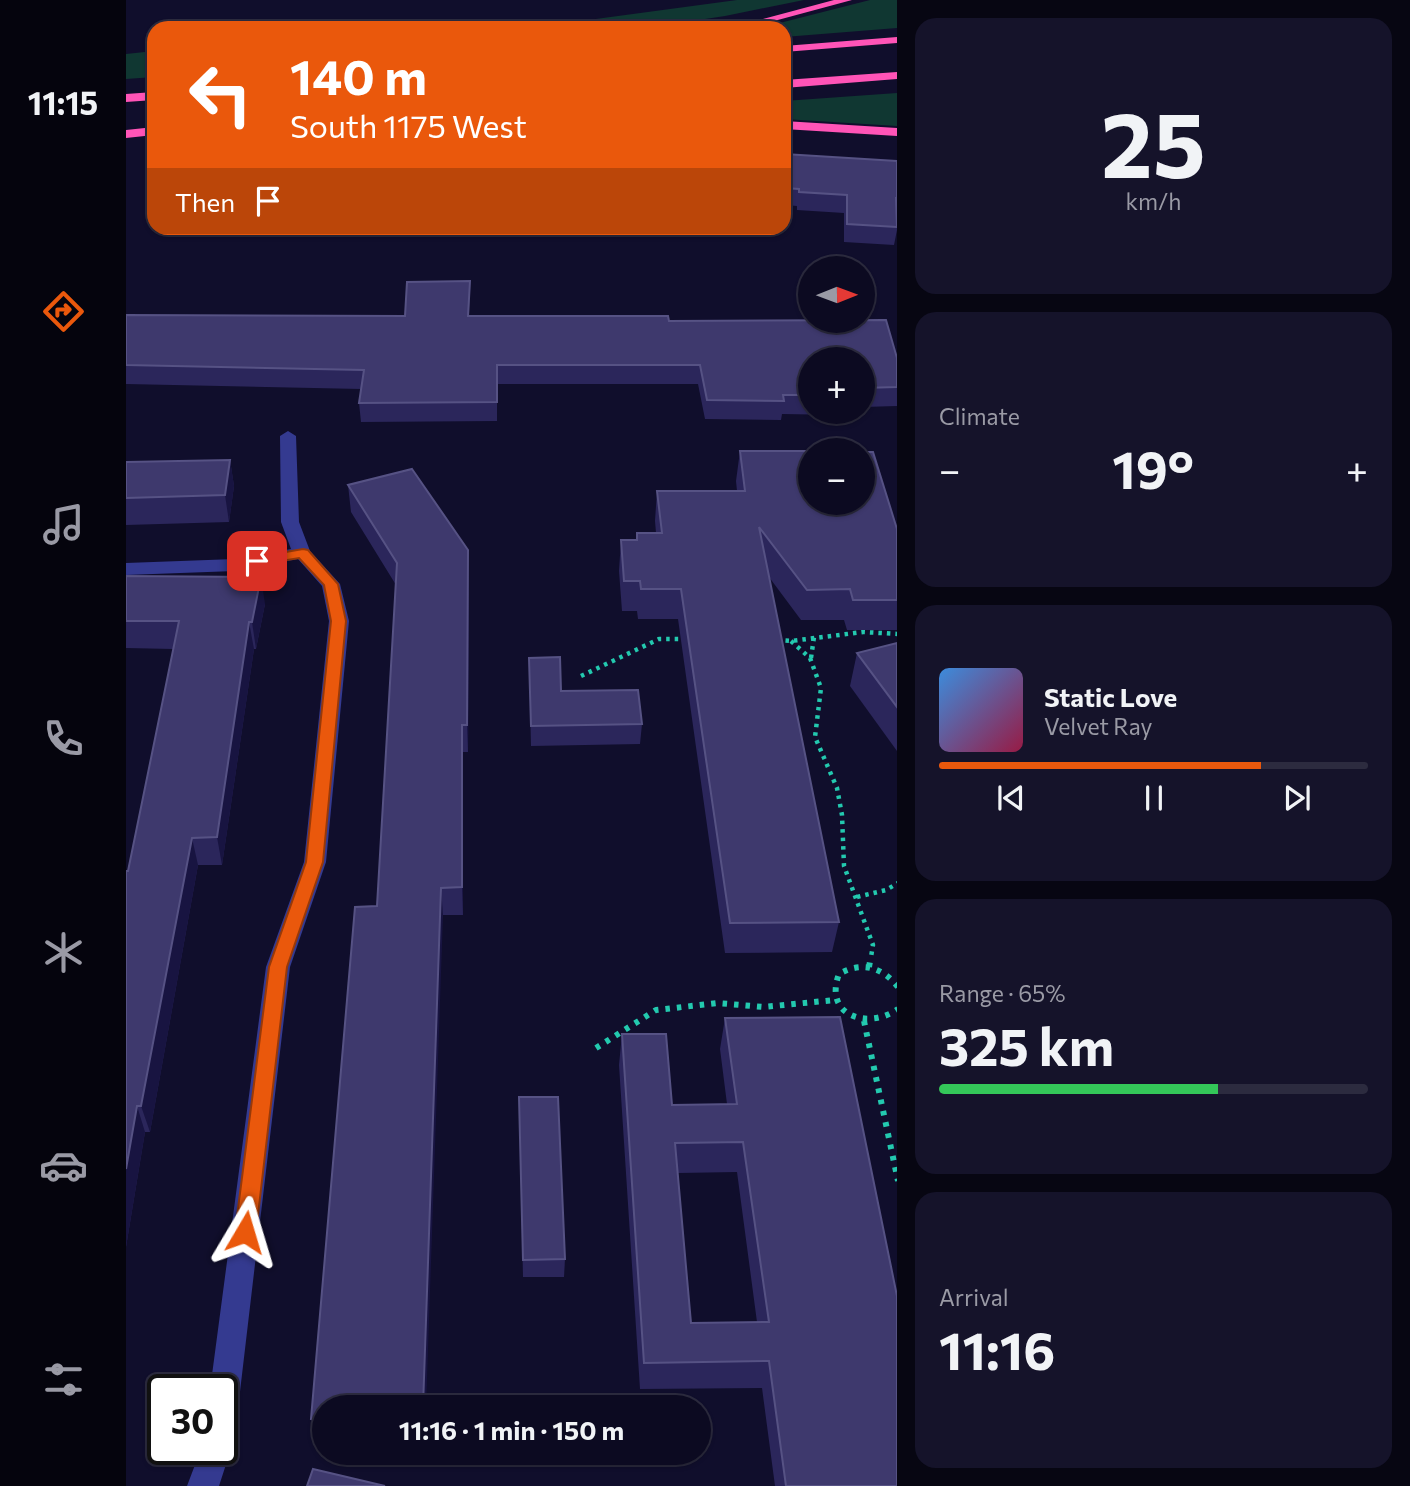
<!DOCTYPE html>
<html lang="en">
<head>
<meta charset="utf-8">
<style>
	:root { --surface:#0c0a21; --page:#15132a; --text:#f1f3f6; --muted:#9a9aa5; --line:#2c2b3f; --accent:#ea580c }
	body { margin:0; font-family:Commissioner,sans-serif; background:var(--page); color:var(--text); height:100vh; display:flex; flex-direction:column; font-size:26px; white-space:nowrap }
	* { box-sizing:border-box; margin:0 }
	p { font-size:23px; color:var(--muted) }
	.icon { flex:none; width:38px; height:38px; fill:none; stroke:currentColor; stroke-width:2; stroke-linecap:round; stroke-linejoin:round }
	.map { position:relative; flex:1; overflow:hidden }
	.side { display:flex; flex-direction:column; gap:18px; padding:18px; background:#070612; width:513px }
	.side>* { flex:none }
	.banner { position:absolute; left:21px; top:21px; width:644px; height:214px; border-radius:21px; box-shadow:0 2px 5px #0004,0 0 0 2px var(--line); background:#ea580c; color:#fff; overflow:hidden }
	.needle { width:46px; rotate:89deg }
	.fabs { position:absolute; left:672px; top:256px; display:grid; gap:14px }
	.fabs a { display:grid; place-items:center; width:77px; height:77px; border-radius:50%; background:var(--surface); box-shadow:0 2px 5px #0004,0 0 0 2px var(--line); font-size:35px }
	.speed { position:absolute; left:21px; top:1374px; display:flex; gap:14px; font-size:35px; font-weight:700; text-align:center }
	.speed>* { display:grid; place-content:center; width:91px; height:91px; border-radius:50%; background:var(--surface); box-shadow:0 2px 5px #0004,0 0 0 2px var(--line); line-height:1 }
	.speed .limit { border:4px solid #111; border-radius:10px; background:#fff; color:#111 }
	.pin { position:absolute; display:grid; place-items:center; width:60px; height:60px; color:#fff; margin:-30px; border-radius:14px; box-shadow:0 4px 10px #0006 }
	.me { position:absolute; width:77px; margin:-38px; rotate:7deg; stroke-linejoin:round; filter:drop-shadow(0 0 5px #0008) }
	.turn { display:flex; align-items:center; gap:24px; height:147px; padding:0 28px; font-size:32px }
	.turn .icon { width:91px; height:91px; stroke-width:2.5 }
	.turn b { display:block; font-size:49px; line-height:60px }
	.then { display:flex; align-items:center; height:66px; padding:0 28px; background:#0003; gap:14px; font-size:26px }
	.big { font-size:52px; font-weight:700; line-height:1.1 }
	.side .tile { flex:1; display:flex; flex-direction:column; justify-content:center; gap:10px; min-width:0; padding:0 24px; border-radius:21px; background:var(--page) }
	.side .dial { align-items:center; gap:0 }
	.dial b { font-size:91px; line-height:1 }
	.song { display:flex; align-items:center; gap:21px }
	.cover { width:84px; height:84px; border-radius:10px; background:linear-gradient(135deg,hsl(210 70% 55%),hsl(340 70% 35%)) }
	.played { height:7px; border-radius:4px; background:linear-gradient(90deg,var(--accent) 75%,var(--line) 75%) }
	.keys { display:flex; justify-content:space-around; direction:ltr }
	.heat { display:flex; justify-content:space-between; align-items:center; font-size:38px; direction:ltr }
	.charge { height:10px; border-radius:5px; background:linear-gradient(90deg,#34c759 65%,var(--line) 0) }
	.trip { position:absolute; left:186px; top:1395px; width:399px; height:70px; border-radius:35px; background:var(--surface); box-shadow:0 2px 5px #0004,0 0 0 2px var(--line); font-weight:700; line-height:70px; text-align:center }
	main { display:flex; flex:1; min-height:0 }
	.tab-bar { display:flex; flex-direction:column; width:126px; justify-content:space-around; align-items:center; background:#05040d; color:var(--muted) }
	.tab-bar .icon { width:49px; height:49px }
	.tab-bar .active { color:var(--accent) }
	.tab-bar b { font-size:32px; color:var(--text) }
	.map>svg:first-child { display:block }
	.green { fill:#103732 }
	.lines { fill:none; stroke-linecap:round; stroke-linejoin:round }
	.path-far1 { stroke:#23c9af; stroke-width:4.5; stroke-dasharray:3.5 5; stroke-linecap:butt }
	.path { stroke:#23c9af; stroke-width:6; stroke-dasharray:4.5 7; stroke-linecap:butt }
	.minor { fill:#343a90; fill-rule:evenodd }
	.highway { fill:#ff54b7; fill-rule:evenodd }
	.wall { fill:#2b265b; fill-rule:evenodd }
	.shaded-wall { fill:#181441 }
	.building { fill:#3e396d; stroke:#565284; stroke-width:2; fill-rule:evenodd }
	.route { fill:#ea580c; stroke:#983908; stroke-width:2 }
</style>
</head>
<body>
<main>
<nav class="tab-bar">
<b>11:15</b>
<svg class="icon active" aria-label="directions" viewBox="0 0 24 24"><path d="M12 3l9 9-9 9-9-9zM9 14v-3h6M13 9l2 2-2 2"/></svg>
<svg class="icon" aria-label="music" viewBox="0 0 24 24"><path d="M9 18V5l10-2v13"/><circle cx="6" cy="18" r="3"/><circle cx="16" cy="16" r="3"/></svg>
<svg class="icon" aria-label="phone" viewBox="0 0 24 24"><path d="M5 4h4l2 5-3 2q2 4 5 5l2-3 5 2v4C11 20 4 13 5 4z"/></svg>
<svg class="icon" aria-label="climate" viewBox="0 0 24 24"><path d="M12 3v18M4 7l16 10M4 17L20 7"/></svg>
<svg class="icon" aria-label="car" viewBox="0 0 24 24"><path d="M5 17H2v-5l4-1 3-4h7l3 4 3 1v5h-3M9 17h6M6 11h13"/><circle cx="7" cy="17" r="2"/><circle cx="17" cy="17" r="2"/></svg>
<svg class="icon" aria-label="filters" viewBox="0 0 24 24"><path d="M4 7h16M4 17h16"/><circle cx="9" cy="7" r="2"/><circle cx="15" cy="17" r="2"/></svg>
</nav>
<div class="map">
<svg width="772" height="1486" viewBox="0 0 772 1486">
	<rect width="100%" height="100%" fill="#100e2c"/>
	<g class="green">
		<path d="M611 0H678L599 16 520 28H354L440 23Z"/>
		<path d="M744 0H771V28L658 37V28H634Z"/>
		<path d="M28 51V77L0 79V54Z"/>
		<path d="M771 93V126L658 119V101Z"/>
		<path d="M122 228H217V232L121 234Z"/>
	</g>
	<g class="lines">
		<g class="path-far1">
			<path d="M651 640 665 641 737 632 772 634"/>
			<path d="M665 641 684 658 695 688 689 737 711 788 716 815 718 866 747 945 745 957"/>
			<path d="M685 658 688 637"/>
			<path d="M455 676 533 639H558"/>
			<path d="M731 897 760 890 772 883"/>
		</g>
		<g class="path">
			<path d="M743 967 745 956"/>
			<path d="M772 987C756 967 736 961 713 974 697 1016 742 1030 772 1009"/>
			<path d="M738 1021 772 1181"/>
			<path d="M470 1048 530 1010 592 1003 637 1007 709 1000"/>
		</g>
		<g class="minor">
			<path d="M162 431 170 436 173 522 184 551 214 584 223 621 200 862 164 967 111 1417 107 1428 96 1432V1390H84L140 967 178 862 203 621 196 586 172 559 109 571 0 575V563L109 559 165 549 155 522 154 436Z"/>
			<path d="M96 1436 101 1438 105 1449 93 1486H61L75 1449H96Z"/>
		</g>
		<g class="highway">
			<path d="M708 0H726L622 28H603Z"/>
			<path d="M772 37V43L658 52V46Z"/>
			<path d="M772 72V79L658 88V80Z"/>
			<path d="M28 92V100L0 102V94Z"/>
			<path d="M658 121 772 128V136L658 129Z"/>
			<path d="M28 127V135L0 138V130Z"/>
		</g>
	</g>
	<g class="wall">
		<path d="M658 154 771 161V230L768 245 718 242V213L671 210V206L658 205Z"/>
		<path d="M344 281 343 316 543 321 771 358V406L737 407V359H684V411H717L716 415 656 414 655 420 579 419 572 384H371V421L235 422 233 403 235 389 0 384V315L279 316Z"/>
		<path d="M614 451 771 529V630H721L718 620H675L643 577 713 922 706 952 599 953 552 619H512L511 611H496L493 571 495 540H510L511 533H530L529 521 531 491H611L610 481Z"/>
		<path d="M104 460 108 486 103 522 0 525V462Z"/>
		<path d="M222 485 343 578 342 752H337V915H317L198 1407V1441H191L185 1419 251 906 270 585 225 512Z"/>
		<path d="M0 576 139 604 130 649H128L96 865H72L24 1132H19L0 1247V871H2L47 649 0 648Z"/>
		<path d="M771 643V751L724 686 731 653Z"/>
		<path d="M403 658 435 691 516 724 514 744 405 746Z"/>
		<path d="M599 1018 771 1486H649L636 1388 514 1389 493 1065 496 1034 546 1105 601 1104 594 1049ZM611 1172 631 1322 565 1323 552 1173Z"/>
		<path d="M393 1097 439 1259 438 1277H397Z"/>
	</g>
	<g class="shaded-wall">
		<path d="M104 460 108 486 103 522 99 495Z"/>
		<path d="M342 550 343 578 342 752 341 725Z"/>
		<path d="M135 577 139 604 130 649 126 622Z"/>
		<path d="M123 622 128 649 96 865 91 837Z"/>
		<path d="M336 725 337 752V915L336 887Z"/>
		<path d="M66 838 72 865 24 1132 15 1106Z"/>
		<path d="M315 888 317 915 300 1407H297Z"/>
		<path d="M11 1106 19 1132 0 1247V1169Z"/>
	</g>
	<g class="building">
		<path d="M658 154 771 161V198H770L771 227 721 224V195L673 192V189L658 188Z"/>
		<path d="M344 281 342 316H542L543 321 760 320 771 358V387L737 388V359H684V395H657L658 401 581 400 574 365H371V402L233 403 238 370 0 365V315L279 316 281 282Z"/>
		<path d="M614 451H684V502H737V452H747L771 529V600H727L724 589 681 590 633 527 713 922 604 923 555 589H515L514 581H498L495 540H511V533H536L531 491H619Z"/>
		<path d="M104 460 99 495 0 498V462Z"/>
		<path d="M286 469 342 550 341 725H336V887L315 888 297 1407H198V1419H185L229 907 251 906 271 563 222 485Z"/>
		<path d="M0 576 135 577 126 622H123L91 837 66 838 15 1106H11L0 1169V871H2L53 621H0Z"/>
		<path d="M771 643V707L731 653Z"/>
		<path d="M434 657 435 691 512 690 516 724 405 726 403 658Z"/>
		<path d="M714 1017 771 1296V1486H660L643 1361 518 1363 496 1034H540L546 1105 611 1104 599 1018ZM617 1142 643 1322 565 1323 549 1143Z"/>
		<path d="M393 1097H432L439 1259 397 1260Z"/>
		<path d="M187 1469 259 1486H181Z"/>
	</g>
	<path class="route" d="M177 549 182 550 212 584 220 621 197 862 161 967 130 1232 127 1239 119 1241 112 1239 109 1232 143 967 180 862 205 621 198 585 173 558 131 565 124 561 131 557Z"/>
</svg>
<div class="fabs">
<a><svg class="needle" viewBox="-14 -14 28 28"><path d="M0-13l5 13h-10z" fill="#e53935"/><path d="M0 13l5-13h-10z" fill="#9a9aa5"/></svg></a>
<a>+</a>
<a>−</a>
</div>
<div class="speed"><div class="limit">30</div></div>
<div class="pin" style="left:131px;top:561px;background:#d93025"><svg class="icon" aria-label="arrive" viewBox="0 0 24 24"><path d="M6 21V4h12l-3 4 3 4H6"/></svg></div>
<svg class="me" style="left:119px;top:1232px" viewBox="-20 -20 40 40"><path d="M0-17L14 15 0 8-14 15z" fill="#ea580c" stroke="#fff" stroke-width="4"/></svg>
<div class="trip">11:16 · 1 min · 150 m</div>
<div class="banner">
<div class="turn"><svg class="icon" aria-label="left" viewBox="0 0 24 24"><path d="M17 20v-9H6M10 6l-5 5 5 5"/></svg><div><b>140 m</b>South 1175 West</div></div>
<div class="then">Then<svg class="icon" aria-label="arrive" viewBox="0 0 24 24"><path d="M6 21V4h12l-3 4 3 4H6"/></svg></div>
</div>
</div>
<section class="side">
<div class="tile dial"><b>25</b><p>km/h</p></div>
<div class="tile"><p>Climate</p>
<div class="heat"><a>−</a><b class="big">19°</b><a>+</a></div>
</div>
<div class="tile">
<div class="song"><i class="cover"></i><div><b>Static Love</b><p>Velvet Ray</p></div></div>
<div class="played"></div>
<div class="keys"><svg class="icon" aria-label="previous" viewBox="0 0 24 24"><path d="M18 5L8 12l10 7zM5 5v14"/></svg><svg class="icon" aria-label="pause" viewBox="0 0 24 24"><path d="M8 5v14M16 5v14"/></svg><svg class="icon" aria-label="next" viewBox="0 0 24 24"><path d="M6 5l10 7-10 7zM19 5v14"/></svg></div>
</div>
<div class="tile"><p>Range · 65%</p><b class="big">325 km</b><div class="charge"></div></div>
<div class="tile"><p>Arrival</p><b class="big">11:16</b></div>
</section>
</main>
</body>
</html>
